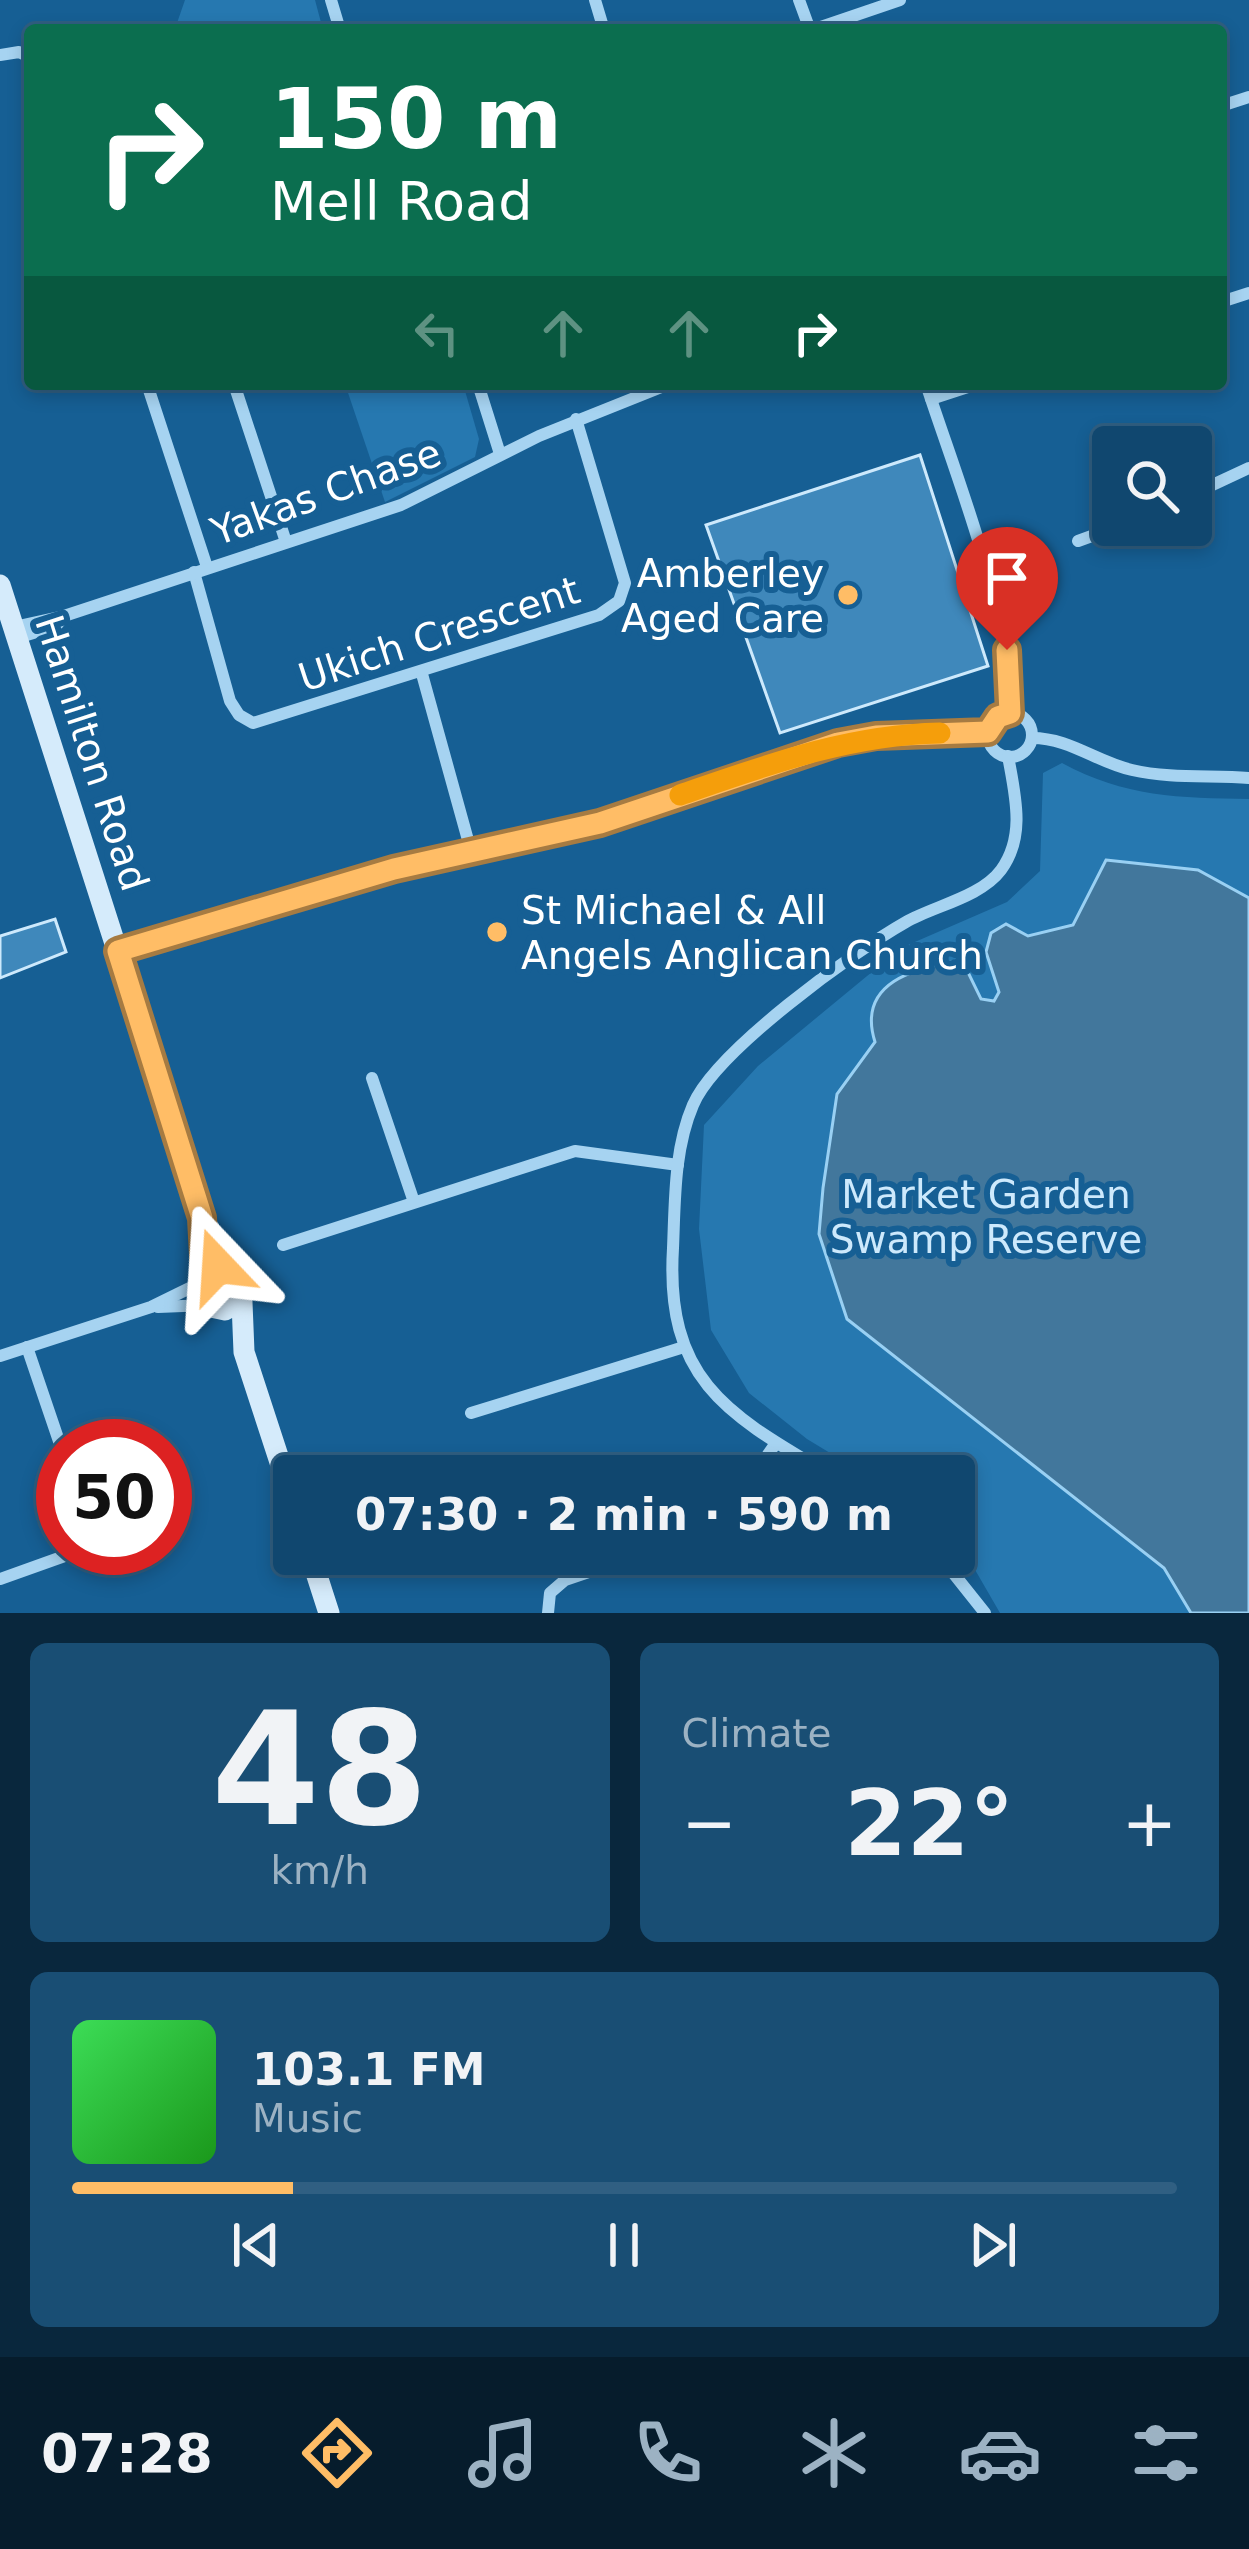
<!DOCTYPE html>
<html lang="en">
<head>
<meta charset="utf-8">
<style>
	:root { --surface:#10476f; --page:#194e74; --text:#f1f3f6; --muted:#9cb2c3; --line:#305f82; --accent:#ffbd66 }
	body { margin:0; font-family:"DejaVu Sans",sans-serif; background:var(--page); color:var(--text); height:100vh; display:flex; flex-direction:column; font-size:45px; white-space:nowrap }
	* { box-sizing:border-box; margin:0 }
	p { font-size:39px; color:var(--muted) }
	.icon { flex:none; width:66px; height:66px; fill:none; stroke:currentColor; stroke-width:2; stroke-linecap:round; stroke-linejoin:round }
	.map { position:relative; height:1613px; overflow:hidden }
	.panel { display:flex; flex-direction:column; gap:30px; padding:30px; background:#09273d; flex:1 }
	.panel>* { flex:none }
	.top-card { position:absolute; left:24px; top:24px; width:1203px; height:366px; border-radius:12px; box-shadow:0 6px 18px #0003,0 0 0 3px var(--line); background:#0b6e4f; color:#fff; overflow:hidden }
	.fabs { position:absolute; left:1092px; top:426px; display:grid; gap:24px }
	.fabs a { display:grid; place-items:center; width:120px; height:120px; border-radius:12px; background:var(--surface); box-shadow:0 6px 18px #0003,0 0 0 3px var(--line); font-size:60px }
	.speed { position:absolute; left:36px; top:1419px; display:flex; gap:24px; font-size:60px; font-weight:700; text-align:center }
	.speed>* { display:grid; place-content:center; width:156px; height:156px; border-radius:50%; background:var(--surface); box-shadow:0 6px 18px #0003,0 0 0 3px var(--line); line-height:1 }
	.speed .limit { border:18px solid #d22; background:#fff; color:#111 }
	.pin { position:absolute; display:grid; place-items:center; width:102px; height:102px; color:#fff; margin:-123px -51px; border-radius:50% 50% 50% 0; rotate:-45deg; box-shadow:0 0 12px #0007 }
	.pin .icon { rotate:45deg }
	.me { position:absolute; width:132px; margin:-66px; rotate:340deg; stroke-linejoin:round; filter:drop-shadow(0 0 9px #0008) }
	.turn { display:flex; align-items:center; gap:42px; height:252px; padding:0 48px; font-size:54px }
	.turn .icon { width:156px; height:156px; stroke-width:2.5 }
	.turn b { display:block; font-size:84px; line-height:102px }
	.lanes { display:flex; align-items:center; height:114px; padding:0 48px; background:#0003; justify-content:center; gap:60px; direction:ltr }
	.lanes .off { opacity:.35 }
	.big { font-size:90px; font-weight:600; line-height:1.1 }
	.panel .widget { flex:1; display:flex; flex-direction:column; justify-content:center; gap:18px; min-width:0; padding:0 42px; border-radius:18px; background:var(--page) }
	.panel .dial { align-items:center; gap:0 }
	.dial b { font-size:156px; line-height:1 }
	.song { display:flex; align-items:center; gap:36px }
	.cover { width:144px; height:144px; border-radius:18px; background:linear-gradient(135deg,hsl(130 70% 55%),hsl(120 70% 35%)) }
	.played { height:12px; border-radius:6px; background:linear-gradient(90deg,var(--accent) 20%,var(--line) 20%) }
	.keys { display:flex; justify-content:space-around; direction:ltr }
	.heat { display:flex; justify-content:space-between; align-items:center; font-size:66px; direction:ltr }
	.panel .tiles { flex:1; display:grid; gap:30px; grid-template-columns:1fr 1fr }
	.widget:last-child { grid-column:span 2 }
	.trip { position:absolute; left:273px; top:1455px; width:702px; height:120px; border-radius:12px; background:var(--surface); box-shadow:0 6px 18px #0003,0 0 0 3px var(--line); font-weight:600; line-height:120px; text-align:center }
	.dock { display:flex; height:192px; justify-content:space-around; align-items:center; background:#061c2c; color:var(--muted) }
	.dock .icon { width:84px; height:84px }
	.dock .selected { color:var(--accent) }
	.dock b { font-size:54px; color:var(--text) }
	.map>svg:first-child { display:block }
	.green { fill:#2678b0 }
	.water { fill:#42779c; stroke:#99d0f3; stroke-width:3 }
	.building { fill:#3f88bb; stroke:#cde9fc; stroke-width:3 }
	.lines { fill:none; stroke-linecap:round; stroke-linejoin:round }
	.minor { stroke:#a6d3f1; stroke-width:12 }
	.secondary { stroke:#d5ebfb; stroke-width:21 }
	.route-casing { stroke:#a67b42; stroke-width:30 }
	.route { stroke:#ffbd66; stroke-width:21 }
	.slow { stroke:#f59e0b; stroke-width:21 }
	.poi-dot { fill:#ffbd66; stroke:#165f94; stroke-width:4.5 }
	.labels { text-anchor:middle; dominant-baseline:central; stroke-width:12; stroke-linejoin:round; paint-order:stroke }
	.street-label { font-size:39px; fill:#fff; stroke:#165f94 }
	.poi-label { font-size:39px; fill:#fff; stroke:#165f94; text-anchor:end }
	.park-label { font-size:39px; fill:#cde9fc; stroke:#165f94 }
</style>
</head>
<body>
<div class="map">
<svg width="1249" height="1613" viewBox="0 0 1249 1613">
	<rect width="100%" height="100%" fill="#165f94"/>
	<g class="green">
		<path d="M185 0H315L323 30H180L177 23Z"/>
		<path d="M345 384H463L479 439 475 457 385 502Z"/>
		<path d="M1062 763C1124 797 1180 798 1249 799V1613H1000L974 1568 954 1548V1476H868L807 1439 749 1393 711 1330 699 1229 704 1125 758 1066 901 948 1007 902 1040 871 1043 773Z"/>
	</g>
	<path class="water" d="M1106 860 1198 870 1249 898V1613H1191L1164 1568 847 1319 819 1234 823 1188 837 1094 875 1042C856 982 915 968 962 960L981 999 994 1001 999 992 986 952 991 933 1006 924 1028 936 1073 925Z"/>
	<g class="building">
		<path d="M920 455 988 666 780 733 706 525Z"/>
		<path d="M55 919 66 952 0 978V936Z"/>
	</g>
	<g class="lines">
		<g class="minor">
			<path d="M331 0 340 30"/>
			<path d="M595 0 604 30"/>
			<path d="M799 0 810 30"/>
			<path d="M812 30 900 0"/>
			<path d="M0 55 19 52 30 57"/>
			<path d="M1221 106 1249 97"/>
			<path d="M1221 302 1249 293"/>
			<path d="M147 384 207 567"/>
			<path d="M234 384 286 542"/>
			<path d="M478 384 500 454"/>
			<path d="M926 384C959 485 1010 608 1010 713"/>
			<path d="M931 399 977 384"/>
			<path d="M1191 495 1249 468"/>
			<path d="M1078 541 1122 525"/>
			<path d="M194 572 230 701 239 715 253 723 599 615 619 601 625 583 576 419"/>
			<path d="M14 627 64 616 401 505 539 436 669 384"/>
			<path d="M17 638 56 626 64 616"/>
			<path d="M422 674 471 851"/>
			<circle cx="1010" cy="735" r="22"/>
			<path d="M1032 738C1070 738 1096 762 1132 770 1170 779 1211 775 1249 778"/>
			<path d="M118 951 394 869 600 823 838 743 876 736 988 732"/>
			<path d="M372 1078 414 1202"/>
			<path d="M283 1245 575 1151 678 1165"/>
			<path d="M158 1307 208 1305"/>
			<path d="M27 1347 63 1453"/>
			<path d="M0 1356 151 1307 200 1283"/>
			<path d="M471 1413 684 1347"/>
			<path d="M753 1476 776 1443"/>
			<path d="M832 1476C729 1415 665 1382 673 1248 675 1201 674 1149 693 1105 716 1051 853 952 906 922 934 906 981 897 1001 870 1026 836 1015 795 1008 756"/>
			<path d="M938 1554 985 1613"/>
			<path d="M0 1579 87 1548"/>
			<path d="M548 1613 550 1593 565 1580 642 1554"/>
		</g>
		<g class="secondary">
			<path d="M0 585 203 1218 232 1269"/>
			<path d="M241 1298 225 1310 211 1307 201 1295 202 1278 222 1266 241 1278 244 1352 294 1505"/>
			<path d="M310 1554 329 1613"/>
		</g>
	</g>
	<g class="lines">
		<g class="route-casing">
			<path id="route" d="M218 1266 205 1274 202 1218 118 951 394 869 600 823 838 743 876 736 988 732 998 717 1010 713 1007 650"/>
		</g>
		<use href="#route" class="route"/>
		<path class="slow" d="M680 795C767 765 847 735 940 733"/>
	</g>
	<g class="poi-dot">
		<circle cx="848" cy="595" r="12"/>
		<circle cx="497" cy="932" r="12"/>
	</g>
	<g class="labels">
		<g class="street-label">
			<text transform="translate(326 492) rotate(-20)">Yakas Chase</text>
			<text transform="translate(439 634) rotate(-18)">Ukich Crescent</text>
			<text transform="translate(92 753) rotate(72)">Hamilton Road</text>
		</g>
		<g class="poi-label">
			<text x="824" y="573">Amberley<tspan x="824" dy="45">Aged Care</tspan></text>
			<text x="521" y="910" text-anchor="start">St Michael &amp; All<tspan x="521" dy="45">Angels Anglican Church</tspan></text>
		</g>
		<g class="park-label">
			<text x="986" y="1194">Market Garden<tspan x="986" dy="45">Swamp Reserve</tspan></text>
		</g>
	</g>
</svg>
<div class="fabs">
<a><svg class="icon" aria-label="search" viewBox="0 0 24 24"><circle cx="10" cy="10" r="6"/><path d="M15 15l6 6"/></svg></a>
</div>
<div class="speed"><div class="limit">50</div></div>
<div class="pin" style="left:1007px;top:650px;background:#d93025"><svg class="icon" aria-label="arrive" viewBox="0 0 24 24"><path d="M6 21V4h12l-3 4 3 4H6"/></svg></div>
<svg class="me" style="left:218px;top:1266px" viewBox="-20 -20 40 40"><path d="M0-17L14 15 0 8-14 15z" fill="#ffbd66" stroke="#fff" stroke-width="4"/></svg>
<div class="trip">07:30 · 2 min · 590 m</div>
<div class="top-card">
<div class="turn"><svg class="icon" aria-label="right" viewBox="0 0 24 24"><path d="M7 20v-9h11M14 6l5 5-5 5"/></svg><div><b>150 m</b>Mell Road</div></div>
<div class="lanes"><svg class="icon off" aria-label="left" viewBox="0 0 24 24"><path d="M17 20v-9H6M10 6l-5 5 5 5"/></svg><svg class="icon off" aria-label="ahead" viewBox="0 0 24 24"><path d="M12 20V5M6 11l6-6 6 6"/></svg><svg class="icon off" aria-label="ahead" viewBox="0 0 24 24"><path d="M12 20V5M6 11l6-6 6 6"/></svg><svg class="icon" aria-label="right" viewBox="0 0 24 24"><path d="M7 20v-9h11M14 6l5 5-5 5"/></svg></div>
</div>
</div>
<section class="panel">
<div class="tiles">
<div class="widget dial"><b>48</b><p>km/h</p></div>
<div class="widget"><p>Climate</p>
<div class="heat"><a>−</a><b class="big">22°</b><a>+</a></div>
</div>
<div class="widget">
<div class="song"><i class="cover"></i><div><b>103.1 FM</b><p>Music</p></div></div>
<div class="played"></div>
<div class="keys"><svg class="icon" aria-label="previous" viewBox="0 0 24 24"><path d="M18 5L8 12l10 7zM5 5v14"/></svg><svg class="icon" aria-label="pause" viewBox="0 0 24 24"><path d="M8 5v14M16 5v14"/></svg><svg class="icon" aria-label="next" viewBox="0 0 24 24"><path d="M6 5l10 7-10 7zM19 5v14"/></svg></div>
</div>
</div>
</section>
<nav class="dock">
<b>07:28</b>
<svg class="icon selected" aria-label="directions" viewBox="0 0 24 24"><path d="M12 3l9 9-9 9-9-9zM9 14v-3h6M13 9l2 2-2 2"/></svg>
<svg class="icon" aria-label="music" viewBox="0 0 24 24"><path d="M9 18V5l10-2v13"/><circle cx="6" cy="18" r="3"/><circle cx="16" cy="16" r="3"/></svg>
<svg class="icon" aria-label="phone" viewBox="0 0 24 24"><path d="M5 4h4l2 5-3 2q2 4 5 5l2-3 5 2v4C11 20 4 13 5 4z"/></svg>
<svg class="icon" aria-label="climate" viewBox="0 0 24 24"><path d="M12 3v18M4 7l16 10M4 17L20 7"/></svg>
<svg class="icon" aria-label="car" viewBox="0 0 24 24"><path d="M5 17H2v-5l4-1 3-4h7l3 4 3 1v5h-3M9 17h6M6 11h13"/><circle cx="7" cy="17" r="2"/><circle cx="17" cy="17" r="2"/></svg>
<svg class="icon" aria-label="filters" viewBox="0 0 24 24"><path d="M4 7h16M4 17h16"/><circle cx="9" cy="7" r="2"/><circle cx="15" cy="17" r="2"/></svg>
</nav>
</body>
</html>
